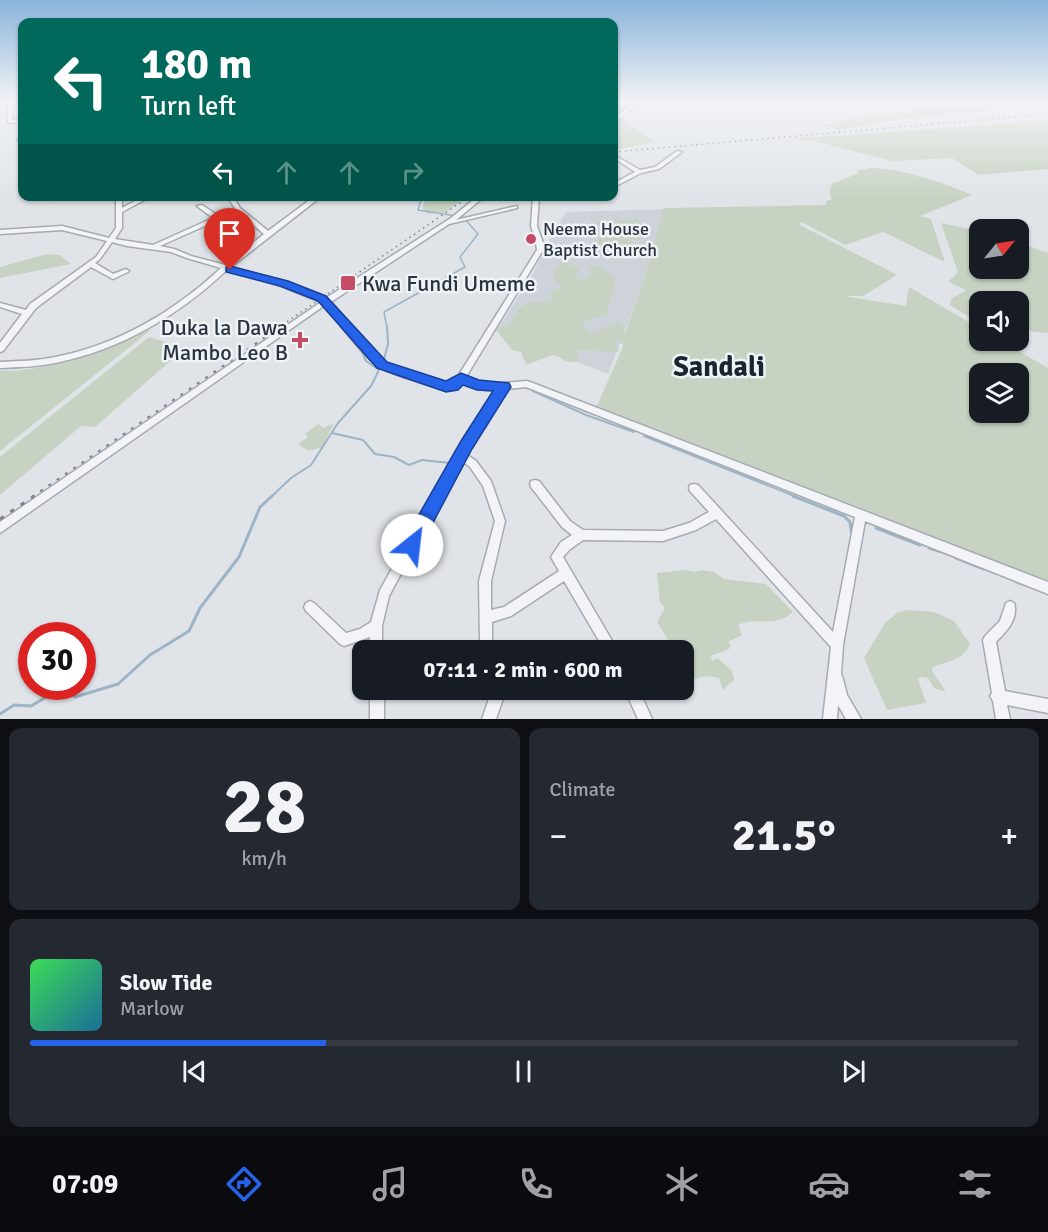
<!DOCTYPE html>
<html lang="en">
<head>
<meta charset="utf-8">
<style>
	:root { --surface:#171b24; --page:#242831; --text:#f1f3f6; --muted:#9ea1a6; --line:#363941; --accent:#2563eb }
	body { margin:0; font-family:Signika,sans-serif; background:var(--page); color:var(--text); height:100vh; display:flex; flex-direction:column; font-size:22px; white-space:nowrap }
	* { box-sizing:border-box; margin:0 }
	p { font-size:20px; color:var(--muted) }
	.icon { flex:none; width:33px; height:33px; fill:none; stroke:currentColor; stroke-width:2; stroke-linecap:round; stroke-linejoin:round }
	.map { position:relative; height:719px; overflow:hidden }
	.drawer { display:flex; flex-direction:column; gap:9px; padding:9px; background:#0d0f14; flex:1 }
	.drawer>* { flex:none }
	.top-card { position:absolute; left:18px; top:18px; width:600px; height:183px; border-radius:12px; box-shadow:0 2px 4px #0004; background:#00695c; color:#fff; overflow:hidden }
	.needle { width:39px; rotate:60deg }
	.controls { position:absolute; left:969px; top:219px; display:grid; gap:12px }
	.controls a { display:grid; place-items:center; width:60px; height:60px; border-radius:12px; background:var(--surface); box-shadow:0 2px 4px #0004; font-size:30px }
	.speed { position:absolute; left:18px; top:622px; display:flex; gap:12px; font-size:30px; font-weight:700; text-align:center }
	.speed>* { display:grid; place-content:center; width:78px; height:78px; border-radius:50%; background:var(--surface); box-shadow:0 2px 4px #0004; line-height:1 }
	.speed .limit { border:9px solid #d22; background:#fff; color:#111 }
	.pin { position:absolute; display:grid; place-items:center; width:51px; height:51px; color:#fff; margin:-62px -26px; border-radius:50% 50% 50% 0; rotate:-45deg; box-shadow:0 0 6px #0007 }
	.pin .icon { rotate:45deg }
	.me { position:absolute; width:66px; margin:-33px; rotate:29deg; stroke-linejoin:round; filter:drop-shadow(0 0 4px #0008) }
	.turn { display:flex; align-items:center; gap:21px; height:126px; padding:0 24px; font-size:27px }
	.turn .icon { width:78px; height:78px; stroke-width:2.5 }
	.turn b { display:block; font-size:42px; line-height:51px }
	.lanes { display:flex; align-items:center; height:57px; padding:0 24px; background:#0003; justify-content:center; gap:30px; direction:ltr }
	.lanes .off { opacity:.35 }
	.big { font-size:45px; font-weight:700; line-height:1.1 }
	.drawer .card { flex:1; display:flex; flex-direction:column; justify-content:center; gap:9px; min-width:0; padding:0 21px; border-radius:12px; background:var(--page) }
	.drawer .dial { align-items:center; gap:0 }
	.dial b { font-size:78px; line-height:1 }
	.song { display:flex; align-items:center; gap:18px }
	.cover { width:72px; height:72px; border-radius:9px; background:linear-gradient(135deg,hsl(130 70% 55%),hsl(200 70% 35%)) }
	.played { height:6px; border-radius:3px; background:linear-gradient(90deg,var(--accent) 30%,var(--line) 30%) }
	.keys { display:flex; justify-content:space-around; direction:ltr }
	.heat { display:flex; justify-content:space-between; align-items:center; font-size:33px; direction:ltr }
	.drawer .tiles { flex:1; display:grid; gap:9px; grid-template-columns:1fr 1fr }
	.card:last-child { grid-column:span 2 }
	.trip { position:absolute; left:352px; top:640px; width:342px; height:60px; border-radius:12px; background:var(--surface); box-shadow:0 2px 4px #0004; font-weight:700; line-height:60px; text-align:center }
	.dock { display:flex; height:96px; justify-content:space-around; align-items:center; background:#090b0e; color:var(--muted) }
	.dock .icon { width:42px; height:42px }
	.dock .on { color:var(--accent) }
	.dock b { font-size:27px; color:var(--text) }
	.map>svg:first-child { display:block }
	.built { fill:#ced3da }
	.green { fill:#c7d2c2; fill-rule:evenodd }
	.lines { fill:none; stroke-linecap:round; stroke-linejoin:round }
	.stream-far2 { stroke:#9db4c6; stroke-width:1.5 }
	.stream-far1 { stroke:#9db4c6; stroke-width:2 }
	.stream { stroke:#9db4c6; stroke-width:3 }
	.minor-casing { stroke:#a6abb2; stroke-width:3 }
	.minor { fill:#f3f4f7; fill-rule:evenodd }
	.rail-far2 { stroke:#7a8491; stroke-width:1.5; stroke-dasharray:1.5 4; stroke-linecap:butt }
	.rail-far1 { stroke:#7a8491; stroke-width:2; stroke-dasharray:3 7; stroke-linecap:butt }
	.rail { stroke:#7a8491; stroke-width:3; stroke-dasharray:4.5 8; stroke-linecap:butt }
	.route { fill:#2563eb; stroke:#184099; stroke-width:1.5 }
	.poi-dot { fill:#c64c66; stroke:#f0f3f6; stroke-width:2 }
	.labels { text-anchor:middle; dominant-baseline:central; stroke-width:5; stroke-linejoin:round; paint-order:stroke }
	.far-poi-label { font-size:18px; fill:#2a333f; stroke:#f0f3f6; text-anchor:start }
	.poi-label { font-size:22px; fill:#2a333f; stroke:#f0f3f6; text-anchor:start }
	.district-label { font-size:28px; font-weight:bold; fill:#1c2430; stroke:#f0f3f6 }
</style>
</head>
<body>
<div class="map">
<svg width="1048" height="719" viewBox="0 0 1048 719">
	<rect width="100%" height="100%" fill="#e0e4e8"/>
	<path class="built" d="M672 209 608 374 496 331 530 279 551 237 566 212Z"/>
	<g class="green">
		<path d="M974 106 990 111 906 118 839 130 822 125 880 114Z"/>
		<path d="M623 120 650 139 653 142 614 150V125Z"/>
		<path d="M1048 121V169L979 175 952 158 892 161 810 140 791 139Z"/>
		<path d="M871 168C904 169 942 182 972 195L920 216 931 219 945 262 883 232 845 245 802 222 798 224 897 275 863 296H844L906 306 909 287 979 328 980 340 1001 341 1048 368V584L605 411 597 406 622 349 623 344 619 343 622 341 613 344 619 348 618 352 577 350 579 359C567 368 564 356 552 355L526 365 521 352 512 350 495 328 510 325C520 299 531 302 553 301L550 291 562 287 554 278 556 269 564 261 580 269 574 276 575 279H587L592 273 588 269C598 261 605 270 614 278 618 290 606 302 607 315L585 320 582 325 591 334 619 322 623 325 624 335 643 284 664 208 826 205V201L832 199 829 192 832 184 859 173 856 171ZM980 374H1018V412H980Z"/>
		<path d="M427 197V196L461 197 460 202 446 212 427 214 422 207Z"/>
		<path d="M635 219 642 223 631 231 643 241 632 239C632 251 626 256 614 260L598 254 602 249 596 241 607 234 601 226 593 222Z"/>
		<path d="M941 223 979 231 980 268H1018L1019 243 1048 253V333L1019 330 1018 302H980L979 323 950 305 951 299 966 290 948 282 958 272Z"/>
		<path d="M47 254 59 255 71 264 0 278V267Z"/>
		<path d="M152 329 0 451V371C54 371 104 351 152 329Z"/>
		<path d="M149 337 185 348 95 427 81 426 0 495V457Z"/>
		<path d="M334 423 322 447 309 451 298 444 308 437 305 434 318 424 324 428Z"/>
		<path d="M684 570 694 572 701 570 714 572 724 579 766 584 793 612C774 629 755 616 738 625L742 635 728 642 731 645 729 649 711 656 712 661 718 658 732 671 734 680 723 690 719 678 706 676 684 682V651H674L677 640H668L657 622 665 608 660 602 657 573Z"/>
		<path d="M909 610 934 612 954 621 970 644C963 660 949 661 933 667L932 671 946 692 934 688 928 678 920 677 918 679 926 703 887 710 864 658 885 623 898 612Z"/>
	</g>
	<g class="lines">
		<g class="stream-far2">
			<path d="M614 117 631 101"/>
			<path d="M336 320 343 328"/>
			<path d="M387 328 384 312 465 267 460 257 478 234 463 217 418 210 422 196"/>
		</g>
		<g class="stream-far1">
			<path d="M341 327 355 343"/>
			<path d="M383 363 388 344 387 327"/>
			<path d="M430 385 442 389"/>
			<path d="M533 391 586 415 634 432"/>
			<path d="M332 433 363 440 375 454 394 457 409 465 422 460 450 463"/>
			<path d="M644 436 797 497"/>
			<path d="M443 495 465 463H468"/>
			<path d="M271 497 291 478 311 465 338 423 371 386 379 370 366 361 362 352"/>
		</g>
		<g class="stream">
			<path d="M793 496 844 516 850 522 852 535"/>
			<path d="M876 528 920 545"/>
			<path d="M929 548 945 553"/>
			<path d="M956 558 984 569"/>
			<path d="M1017 582 1028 586"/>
			<path d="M0 714 14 705 31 706 63 687 75 697 118 684 150 655 189 631 200 608 239 557 260 507 272 496"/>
		</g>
		<g class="minor-casing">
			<g id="minor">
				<path d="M13 101H18L12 106V120H22V122L10 123 8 122V106Z"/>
				<path d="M635 101H640L616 122H614V119Z"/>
				<rect x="18" y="139" width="4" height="2"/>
				<path d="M677 151 682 152 659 169 641 173 614 187V183L635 172 614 158V155L640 170 655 167Z"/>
				<path d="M49 196H59L50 200 47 198Z"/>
				<path d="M116 196H122V208L144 196H152L122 212V228L115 239 153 245 213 218 197 206 202 205 220 217V219L160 246 174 249 191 256 225 265 264 234 236 210 227 196H233L240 208 268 231 315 196H322L231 267 287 282 326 298 451 218 478 196H485L456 220 517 206V208L449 224 331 302C344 318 370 355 387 364 406 374 428 378 449 384L455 381 537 250 536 243 531 226 533 196H539L537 226 543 243V250L466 377 487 384 527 381 530 382 1048 582V594L865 521 843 645 841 674 843 679 847 695 861 719H846L838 705 837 719H823L831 647 716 519 696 530 663 541 583 540 569 550 563 557 618 651H605L564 581 511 616 492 622V641L496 651H484L480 641 479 581 495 521 483 486 470 467 462 461 389 596 382 626V651H370V637L344 646 340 644 306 611 304 607 306 603 310 601 314 603 346 633 360 629 371 622 380 590 463 442 498 389 487 390 463 382C455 393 445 389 434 386 416 382 397 376 381 368 364 359 338 321 325 305L0 533V522L321 302 281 286 227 270C179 315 121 350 55 363 37 367 18 367 0 368V362C19 361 37 361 55 357 118 345 175 311 221 268L187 258 171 252 127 246 112 242 100 259 95 263 113 274 126 269 129 271 128 272 113 279 91 267 36 308 3 351 0 352V343L22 314 0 307V303L26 310 30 304 96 257 107 241 62 230 0 234V230L62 226 109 238 116 228ZM526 387 855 517 833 632 698 485 694 484 690 485 689 488 690 491 709 512 689 523 663 531 583 530 570 521 539 481 535 480 531 481 530 484 531 487 562 527 572 535 561 542 551 557 559 571 504 607 491 610V581L505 521 491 481 476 461 466 454 507 389Z"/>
				<path d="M1010 601 1014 603C1019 619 1006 632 996 642L1005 691 1048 699V713L1007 705 1010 719H996L993 701 990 696 992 693 983 640 985 636 1000 621 1006 603Z"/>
				<rect x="370" y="690" width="14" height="29"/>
				<path d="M492 690H506L496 719H482Z"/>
				<path d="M625 690H639L652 719H638Z"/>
			</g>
		</g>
		<use href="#minor" class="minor"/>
		<g class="rail-far2">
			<path d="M614 152 1048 114"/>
			<path d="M278 328 470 196"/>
		</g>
		<path class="rail-far1" d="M32 497 280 327"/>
		<path class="rail" d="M0 519 34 496"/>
	</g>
	<linearGradient id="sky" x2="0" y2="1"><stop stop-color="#8ab4da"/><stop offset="0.5" stop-color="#f1f3f5"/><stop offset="1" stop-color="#f1f3f5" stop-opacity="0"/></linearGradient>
	<rect width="1048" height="202" fill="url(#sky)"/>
	<path class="route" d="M230 266 288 281 326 296 387 362 446 381 461 373 479 380 509 383 511 387 472 449 418 551 412 553 405 551 403 545 405 539 461 441 493 391 477 390 463 385 458 390 446 392 377 368 318 301 280 286 226 272V267Z"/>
	<g class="poi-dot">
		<circle cx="531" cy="239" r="6"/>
		<rect x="340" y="275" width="16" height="16" rx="3"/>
		<path d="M297 331h6v6h6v6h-6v6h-6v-6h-6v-6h6z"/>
	</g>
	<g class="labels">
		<g class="far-poi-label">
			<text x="543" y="229">Neema House<tspan x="543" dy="21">Baptist Church</tspan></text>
		</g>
		<g class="poi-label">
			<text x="362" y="283">Kwa Fundi Umeme</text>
			<text x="288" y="327" text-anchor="end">Duka la Dawa<tspan x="288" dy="25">Mambo Leo B</tspan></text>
		</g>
		<g class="district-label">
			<text x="719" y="367">Sandali</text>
		</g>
	</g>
</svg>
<div class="controls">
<a><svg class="needle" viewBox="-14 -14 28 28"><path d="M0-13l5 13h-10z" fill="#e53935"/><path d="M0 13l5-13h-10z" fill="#9ea1a6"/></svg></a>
<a><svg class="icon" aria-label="sound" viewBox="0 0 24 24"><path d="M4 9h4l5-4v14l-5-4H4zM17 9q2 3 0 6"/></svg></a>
<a><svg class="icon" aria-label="layers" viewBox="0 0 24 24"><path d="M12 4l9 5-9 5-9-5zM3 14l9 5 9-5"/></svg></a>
</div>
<div class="speed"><div class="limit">30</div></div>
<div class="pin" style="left:230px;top:270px;background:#d93025"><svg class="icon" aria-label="arrive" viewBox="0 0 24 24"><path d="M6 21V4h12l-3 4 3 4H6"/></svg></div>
<svg class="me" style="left:412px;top:545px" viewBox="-20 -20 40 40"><circle r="19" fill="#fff"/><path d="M0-13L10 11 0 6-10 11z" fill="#2563eb"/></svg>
<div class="trip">07:11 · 2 min · 600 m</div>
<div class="top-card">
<div class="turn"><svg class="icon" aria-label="left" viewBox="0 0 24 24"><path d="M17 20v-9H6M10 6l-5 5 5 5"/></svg><div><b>180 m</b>Turn left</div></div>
<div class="lanes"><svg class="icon" aria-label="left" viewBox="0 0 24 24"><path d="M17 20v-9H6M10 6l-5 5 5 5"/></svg><svg class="icon off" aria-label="ahead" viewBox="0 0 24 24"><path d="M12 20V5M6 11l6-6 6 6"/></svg><svg class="icon off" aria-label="ahead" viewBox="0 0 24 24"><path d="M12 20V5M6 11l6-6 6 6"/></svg><svg class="icon off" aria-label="right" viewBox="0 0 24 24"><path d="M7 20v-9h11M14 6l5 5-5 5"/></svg></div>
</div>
</div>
<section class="drawer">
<div class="tiles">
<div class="card dial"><b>28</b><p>km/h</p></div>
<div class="card"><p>Climate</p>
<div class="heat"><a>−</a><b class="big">21.5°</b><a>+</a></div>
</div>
<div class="card">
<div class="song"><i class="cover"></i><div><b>Slow Tide</b><p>Marlow</p></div></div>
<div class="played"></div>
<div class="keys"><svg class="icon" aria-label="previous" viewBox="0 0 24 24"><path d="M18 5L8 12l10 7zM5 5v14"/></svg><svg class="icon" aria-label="pause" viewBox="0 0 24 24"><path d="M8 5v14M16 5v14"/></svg><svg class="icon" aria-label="next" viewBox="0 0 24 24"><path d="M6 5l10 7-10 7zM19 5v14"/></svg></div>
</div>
</div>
</section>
<nav class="dock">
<b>07:09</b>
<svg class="icon on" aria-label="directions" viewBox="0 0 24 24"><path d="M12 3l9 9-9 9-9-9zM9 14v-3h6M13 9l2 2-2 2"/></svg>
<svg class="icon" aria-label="music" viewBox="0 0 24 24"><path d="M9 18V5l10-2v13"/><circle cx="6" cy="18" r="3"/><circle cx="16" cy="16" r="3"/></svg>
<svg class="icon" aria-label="phone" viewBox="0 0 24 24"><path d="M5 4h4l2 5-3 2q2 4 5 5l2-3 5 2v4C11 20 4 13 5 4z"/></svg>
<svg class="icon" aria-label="climate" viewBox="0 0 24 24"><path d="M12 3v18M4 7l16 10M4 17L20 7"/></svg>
<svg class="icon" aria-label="car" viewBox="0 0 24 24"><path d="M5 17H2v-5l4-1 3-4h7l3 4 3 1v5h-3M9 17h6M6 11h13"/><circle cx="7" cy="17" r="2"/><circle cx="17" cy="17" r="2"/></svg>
<svg class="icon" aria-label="filters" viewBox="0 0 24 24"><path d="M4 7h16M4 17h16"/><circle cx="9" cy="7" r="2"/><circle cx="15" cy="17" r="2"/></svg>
</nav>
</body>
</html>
